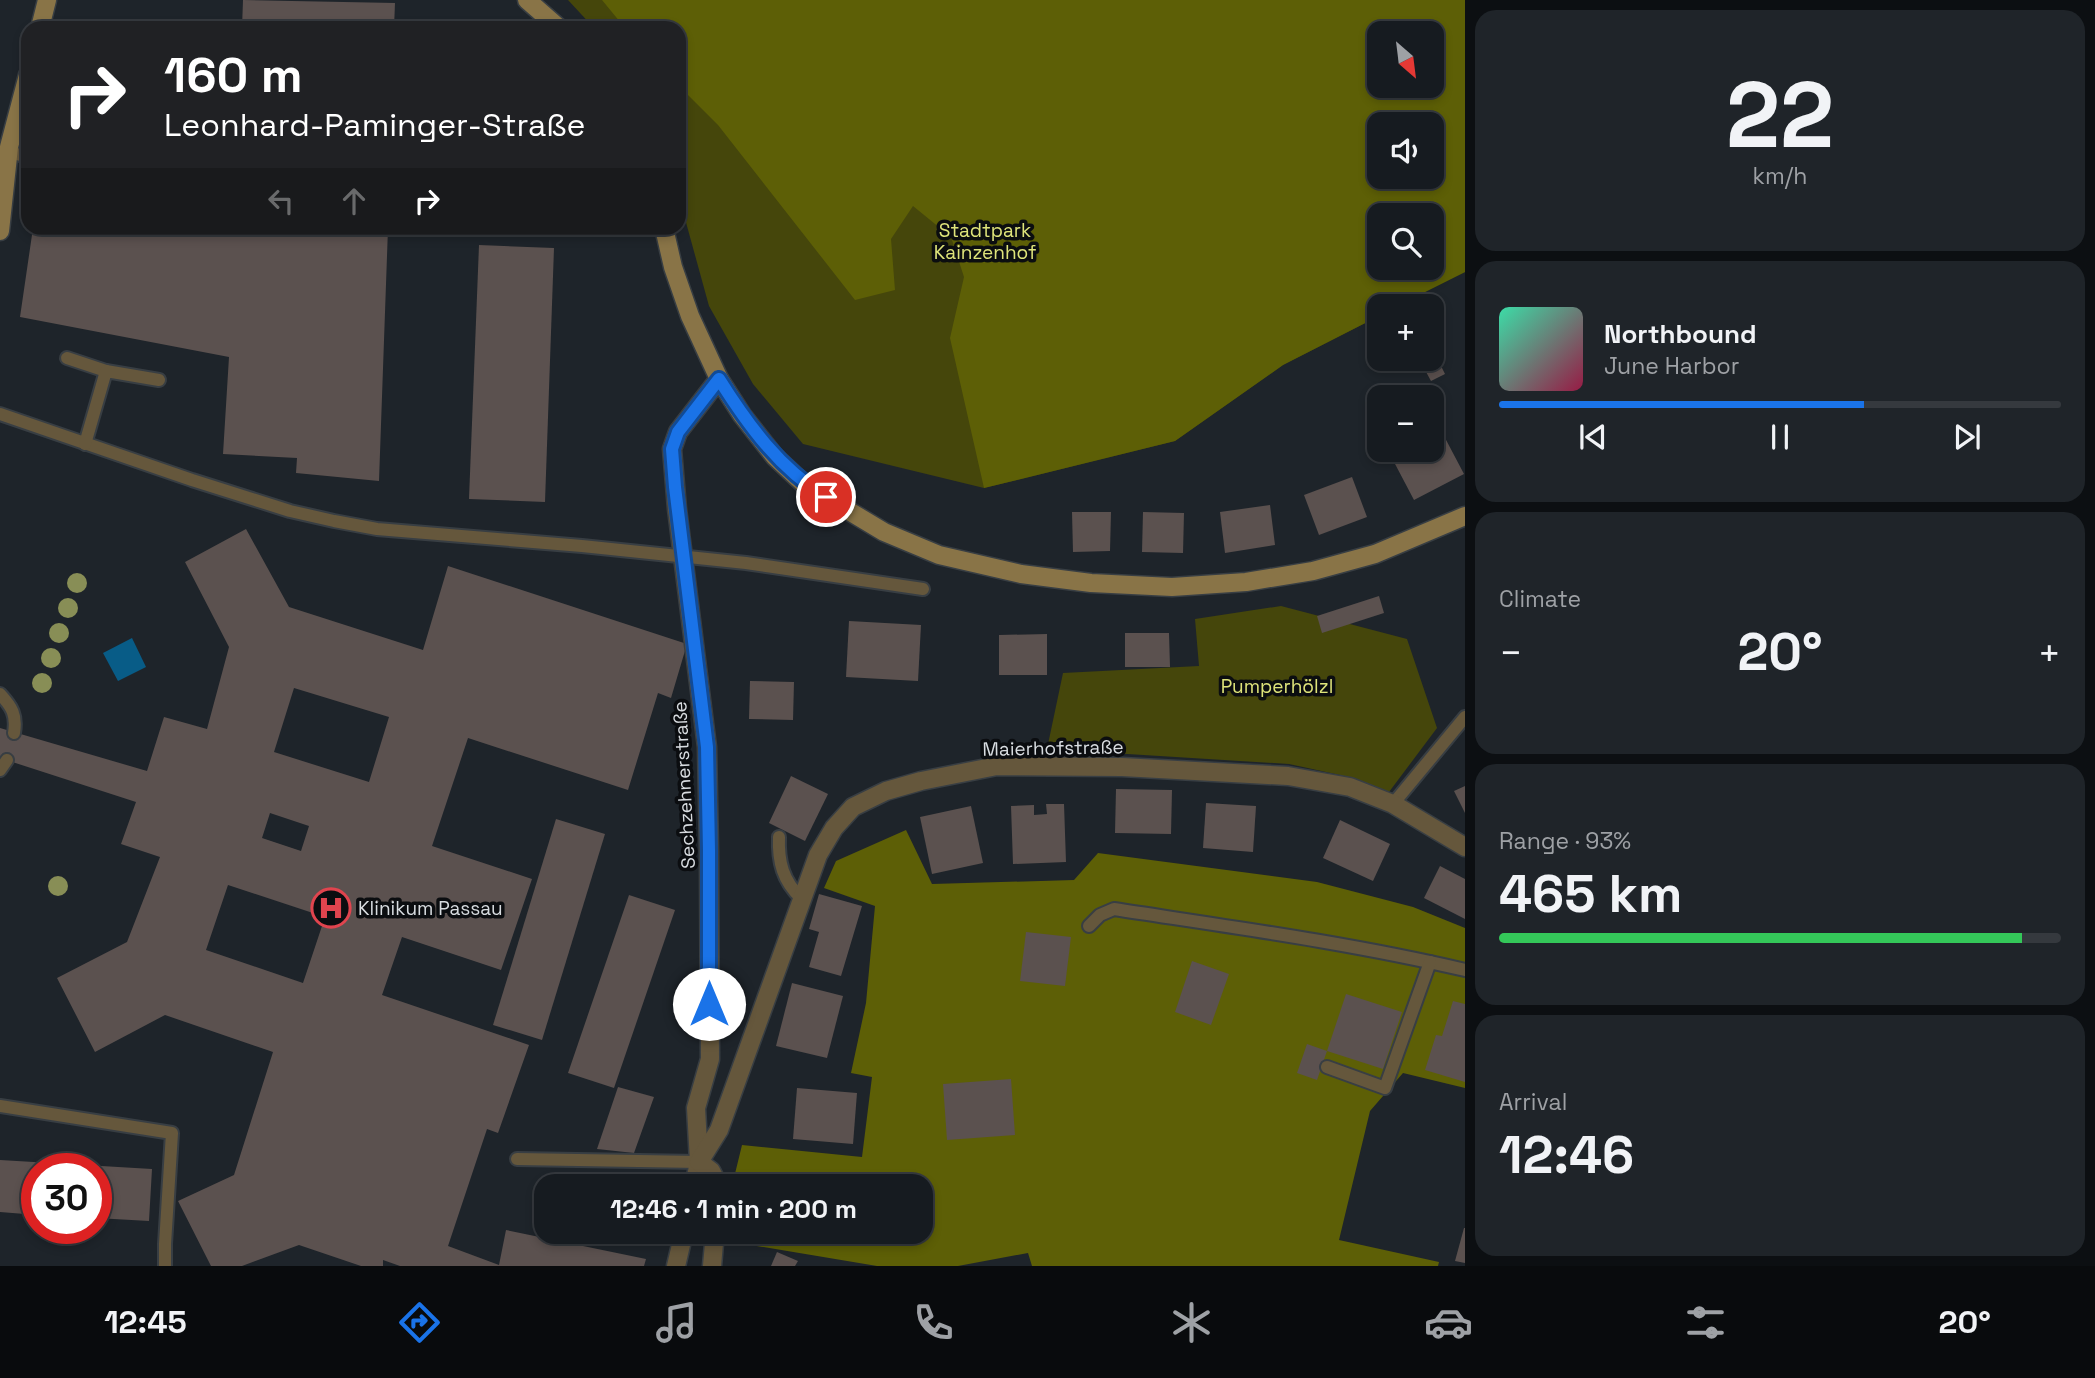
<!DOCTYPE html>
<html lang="en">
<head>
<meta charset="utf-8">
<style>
	:root { --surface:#161b20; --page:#1f2429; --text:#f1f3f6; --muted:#9ea1a5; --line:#35393e; --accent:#1a73e8 }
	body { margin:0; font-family:"Space Grotesk",sans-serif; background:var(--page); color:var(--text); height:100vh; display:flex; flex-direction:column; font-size:26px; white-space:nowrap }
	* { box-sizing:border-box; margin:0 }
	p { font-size:23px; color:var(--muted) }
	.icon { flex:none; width:38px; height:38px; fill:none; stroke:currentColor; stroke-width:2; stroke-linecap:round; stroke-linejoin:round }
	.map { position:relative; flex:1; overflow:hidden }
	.drawer { display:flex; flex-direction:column; gap:10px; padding:10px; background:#0c0f12; width:630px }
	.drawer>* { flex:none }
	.top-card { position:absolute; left:21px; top:21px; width:665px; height:214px; border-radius:21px; box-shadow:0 4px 10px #0003,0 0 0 2px var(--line); background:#202124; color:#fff; overflow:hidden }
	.needle { width:46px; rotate:152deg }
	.tools { position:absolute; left:1367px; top:21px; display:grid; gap:14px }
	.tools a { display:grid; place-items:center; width:77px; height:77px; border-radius:14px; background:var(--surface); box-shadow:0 4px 10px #0003,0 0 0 2px var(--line); font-size:35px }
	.speed { position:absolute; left:21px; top:1153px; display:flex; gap:14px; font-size:35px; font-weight:700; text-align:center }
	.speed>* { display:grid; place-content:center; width:91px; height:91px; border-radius:50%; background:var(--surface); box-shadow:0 4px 10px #0003,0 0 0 2px var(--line); line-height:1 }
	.speed .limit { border:10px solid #d22; background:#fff; color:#111 }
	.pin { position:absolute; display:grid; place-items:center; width:60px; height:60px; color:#fff; margin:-30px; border:4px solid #fff; border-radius:50%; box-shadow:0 2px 7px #0007 }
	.me { position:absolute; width:77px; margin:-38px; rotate:0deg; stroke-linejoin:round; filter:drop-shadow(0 0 5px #0008) }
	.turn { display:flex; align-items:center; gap:24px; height:147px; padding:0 28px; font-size:32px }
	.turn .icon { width:91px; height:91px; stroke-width:2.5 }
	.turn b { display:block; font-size:49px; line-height:60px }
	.lanes { display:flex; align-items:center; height:66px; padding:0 28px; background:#0003; justify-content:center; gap:35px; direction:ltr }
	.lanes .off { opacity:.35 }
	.big { font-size:52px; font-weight:600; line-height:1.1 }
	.drawer .tile { flex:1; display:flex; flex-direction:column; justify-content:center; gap:10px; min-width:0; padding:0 24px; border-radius:21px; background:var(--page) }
	.drawer .dial { align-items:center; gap:0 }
	.dial b { font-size:91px; line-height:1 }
	.song { display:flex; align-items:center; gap:21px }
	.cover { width:84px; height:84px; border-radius:10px; background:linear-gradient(135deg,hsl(160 70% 55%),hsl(340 70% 35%)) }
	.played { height:7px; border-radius:4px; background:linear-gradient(90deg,var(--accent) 65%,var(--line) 65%) }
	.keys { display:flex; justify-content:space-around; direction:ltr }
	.heat { display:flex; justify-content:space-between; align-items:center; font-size:38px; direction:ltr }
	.charge { height:10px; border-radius:5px; background:linear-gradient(90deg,#34c759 93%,var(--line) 0) }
	.trip { position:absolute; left:534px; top:1174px; width:399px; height:70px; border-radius:21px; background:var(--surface); box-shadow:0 4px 10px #0003,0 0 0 2px var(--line); font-weight:600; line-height:70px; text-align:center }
	.dock { display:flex; height:112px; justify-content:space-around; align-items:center; background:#090b0d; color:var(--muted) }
	.dock .icon { width:49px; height:49px }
	.dock .current { color:var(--accent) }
	.dock b { font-size:32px; color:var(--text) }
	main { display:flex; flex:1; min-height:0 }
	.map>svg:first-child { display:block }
	.green { fill:#45460b; fill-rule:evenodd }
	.forest { fill:#5d5f06; fill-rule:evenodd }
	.water { fill:#085c87 }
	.building { fill:#5b514f; fill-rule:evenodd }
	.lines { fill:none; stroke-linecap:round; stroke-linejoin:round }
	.lane-casing { stroke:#383e43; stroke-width:16 }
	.street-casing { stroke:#383e43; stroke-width:21 }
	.secondary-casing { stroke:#383e43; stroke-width:21 }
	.lane { stroke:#65573c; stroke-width:12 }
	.street { stroke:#65573c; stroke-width:18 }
	.secondary { stroke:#897447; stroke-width:18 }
	.tree { fill:#888e56 }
	.route-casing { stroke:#114b97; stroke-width:18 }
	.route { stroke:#1a73e8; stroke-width:12 }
	.labels { text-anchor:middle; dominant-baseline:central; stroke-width:7; stroke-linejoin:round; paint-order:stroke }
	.park-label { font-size:19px; fill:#dfe47a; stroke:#0b0d10 }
	.street-label { font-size:19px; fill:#d8dce0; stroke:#0b0d10 }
	.poi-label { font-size:19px; fill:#d8dce0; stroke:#0b0d10; text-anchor:start }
</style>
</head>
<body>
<main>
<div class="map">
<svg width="1465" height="1266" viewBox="0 0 1465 1266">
	<rect width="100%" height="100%" fill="#1e242a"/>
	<g class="green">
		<path d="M568 0H1465V272L1397 306H1379V316L1283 365 1175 441 984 488 803 444 753 384 709 306 679 197V28H594ZM1379 33H1432V86H1379ZM1379 124H1432V177H1379ZM1379 215H1432V268H1379Z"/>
		<path d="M1281 606 1407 639 1437 728 1389 792 1340 775 1289 764 1047 749 1063 673 1199 666 1195 619Z"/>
	</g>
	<g class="forest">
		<path d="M602 0H1465V272L1397 306H1379V316L1283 365 1175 441 984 488 950 338 964 277 951 237 913 206 891 239 895 290 855 300 718 125 679 86V28H625ZM1379 33H1432V86H1379ZM1379 124H1432V177H1379ZM1379 215H1432V268H1379Z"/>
		<path d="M906 830 932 884 1074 880 1098 853 1317 882 1413 907 1465 928V1088L1403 1073 1370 1111 1339 1240 1439 1262 1438 1266H1032L1028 1253 958 1266H877L721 1240 722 1232H920V1186H732L742 1145 862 1157 872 1077 851 1073 866 1003 875 906 824 888 836 861Z"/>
	</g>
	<path class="water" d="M132 638 146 667 118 681 103 653Z"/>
	<g class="building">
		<path d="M243 0 395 3 394 28H242Z"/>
		<path d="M33 228H388L379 481 296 473 297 458 223 454 229 357 20 317Z"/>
		<path d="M479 245 554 248 545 502 469 499Z"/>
		<path d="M1432 348 1445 374 1431 381 1419 359H1432Z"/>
		<path d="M1444 436 1464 474 1414 500 1394 462 1418 450H1432V443Z"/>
		<path d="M1352 477 1367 517 1319 535 1304 495Z"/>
		<path d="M1270 505 1275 545 1225 553 1220 512Z"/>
		<path d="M1072 512H1111L1110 551 1073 552Z"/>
		<path d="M1143 512 1184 513 1183 553 1142 552Z"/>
		<path d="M246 529 289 607 423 650 448 566 687 644 671 698 658 693 628 790 468 738 432 846 532 879 501 970 402 937 382 995 529 1045 498 1133 487 1129 448 1246 499 1265 506 1230 646 1259 644 1266H400L383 1260V1266H361L299 1245 242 1266H211L178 1201 234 1175 273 1052 165 1015 95 1052 57 978 127 942 160 857 121 844 136 802 0 758V728L147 771 164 717 207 729 229 647 185 562ZM294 688 389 717 369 782 274 752ZM270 813 309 826 301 851 262 838ZM228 885 325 917 303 983 206 950Z"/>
		<path d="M1379 596 1384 613 1322 633 1317 616Z"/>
		<path d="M849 621 921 625 918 681 846 677Z"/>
		<path d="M1125 633H1169L1170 667H1125Z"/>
		<path d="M1047 634V675H999V635Z"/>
		<path d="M750 681 794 682 793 720 749 719Z"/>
		<path d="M791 776 828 794 805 841 769 823Z"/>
		<path d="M1465 786V813L1454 791Z"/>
		<path d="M1116 789 1172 790 1171 834 1115 833Z"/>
		<path d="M1206 803 1256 806 1253 852 1203 848Z"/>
		<path d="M1046 804H1064L1066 862 1013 864 1011 806 1034 805V815L1047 814Z"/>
		<path d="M971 806 983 863 932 874 920 817Z"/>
		<path d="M556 819 605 834 542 1040 493 1025Z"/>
		<path d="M1340 820 1390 844 1373 881 1323 858Z"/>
		<path d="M1440 866 1465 879V919L1424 898Z"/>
		<path d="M819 894 862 906 841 976 809 967 819 932 809 929Z"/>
		<path d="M629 895 675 910 614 1088 568 1073Z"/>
		<path d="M1026 932 1071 937 1065 986 1020 981Z"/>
		<path d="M1192 961 1229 974 1211 1025 1175 1012Z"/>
		<path d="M792 983 843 996 827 1058 776 1046Z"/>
		<path d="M1346 994 1402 1012 1383 1069 1327 1051Z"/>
		<path d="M1453 1001 1465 1004V1082L1425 1070 1436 1035 1442 1036Z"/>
		<path d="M1307 1044 1327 1051 1317 1080 1297 1073Z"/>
		<path d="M1011 1079 1015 1135 947 1140 943 1084Z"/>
		<path d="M618 1087 654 1097 634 1153 597 1149Z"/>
		<path d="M797 1088 857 1093 853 1144 793 1139Z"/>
		<path d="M0 1160 152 1169 149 1221 96 1218V1169H37V1215L0 1212Z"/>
		<path d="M1464 1228H1465V1263L1455 1261Z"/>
		<path d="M777 1252 798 1261 795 1266H771Z"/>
	</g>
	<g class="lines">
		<g class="lane-casing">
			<g id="lane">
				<path d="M9 152 28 157"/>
				<path d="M67 358 106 371"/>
				<path d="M0 414 192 480 290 511 334 521 377 529 582 546 746 563 923 589"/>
				<path d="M85 444 106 371 159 380"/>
				<path d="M0 694C12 707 17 715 14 733"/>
				<path d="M0 770 7 760"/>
				<path d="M1393 804 1465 717"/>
				<path d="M779 837C778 862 783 881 801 898"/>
				<path d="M1089 926 1100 915 1114 909C1231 927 1350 943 1465 970"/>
				<path d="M1327 1067 1385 1088 1430 962"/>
				<path d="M0 1106 172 1133 165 1244V1266"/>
				<path d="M517 1159 699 1162"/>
			</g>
		</g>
		<g class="street-casing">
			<g id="street">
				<path d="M694 1186 699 1162 696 1108 710 1059 709 851 707 747 677 509 672 449 678 432 719 379"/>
				<path d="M719 1186 711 1171 699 1162 719 1130 818 855 834 828 853 807 886 791 921 781 997 766 1122 767 1288 776 1350 787 1393 804 1465 847"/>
				<path d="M676 1266 684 1232"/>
				<path d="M712 1266 715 1232"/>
			</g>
		</g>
		<g class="secondary-casing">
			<g id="secondary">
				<path d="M527 0 559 28"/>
				<path d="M40 28 47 0"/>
				<path d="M664 228 673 267 690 316 719 379 742 415 775 457 804 484 884 532 939 555 1021 574 1091 583 1172 587 1246 582 1313 571 1375 554 1465 516"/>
				<path d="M0 231 9 147 28 75"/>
			</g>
		</g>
		<use href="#lane" class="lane"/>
		<use href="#street" class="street"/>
		<use href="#secondary" class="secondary"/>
	</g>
	<g class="tree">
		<circle cx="77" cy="583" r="10"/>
		<circle cx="68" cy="608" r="10"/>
		<circle cx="59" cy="633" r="10"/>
		<circle cx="51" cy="658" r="10"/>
		<circle cx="42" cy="683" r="10"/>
		<circle cx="58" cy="886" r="10"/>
	</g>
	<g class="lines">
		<g class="route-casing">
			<path id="route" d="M709 1004V850L707 747 675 487 672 449 678 432 719 379C748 425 779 468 826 497"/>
		</g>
		<use href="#route" class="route"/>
	</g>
	<defs>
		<g id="hospital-ring" transform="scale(2.0125)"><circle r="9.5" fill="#0b0d10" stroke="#e0444e" stroke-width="1.5"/><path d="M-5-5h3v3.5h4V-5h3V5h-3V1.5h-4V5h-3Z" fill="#e0444e"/></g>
	</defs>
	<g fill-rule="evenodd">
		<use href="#hospital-ring" x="331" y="908"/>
	</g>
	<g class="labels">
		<g class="park-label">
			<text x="985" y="230">Stadtpark<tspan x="985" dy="22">Kainzenhof</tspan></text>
			<text x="1277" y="686">Pumperhölzl</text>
		</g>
		<g class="street-label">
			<text transform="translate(1053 748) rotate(-1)">Maierhofstraße</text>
			<text transform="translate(684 785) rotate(-93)">Sechzehnerstraße</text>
		</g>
		<g class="poi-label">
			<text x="358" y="908">Klinikum Passau</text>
		</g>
	</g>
</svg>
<div class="tools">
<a><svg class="needle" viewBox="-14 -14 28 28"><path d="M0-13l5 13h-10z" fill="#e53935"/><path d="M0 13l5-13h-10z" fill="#9ea1a5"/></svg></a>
<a><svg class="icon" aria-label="sound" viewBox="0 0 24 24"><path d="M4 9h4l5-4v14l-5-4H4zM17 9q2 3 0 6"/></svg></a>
<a><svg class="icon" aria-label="search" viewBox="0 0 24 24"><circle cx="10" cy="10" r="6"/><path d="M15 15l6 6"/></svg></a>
<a>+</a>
<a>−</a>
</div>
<div class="speed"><div class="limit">30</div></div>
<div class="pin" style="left:826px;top:497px;background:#d93025"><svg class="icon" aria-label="arrive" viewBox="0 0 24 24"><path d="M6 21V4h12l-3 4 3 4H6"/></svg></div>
<svg class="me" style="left:709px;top:1004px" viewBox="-20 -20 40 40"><circle r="19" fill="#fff"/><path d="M0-13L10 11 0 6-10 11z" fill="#1a73e8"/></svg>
<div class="trip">12:46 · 1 min · 200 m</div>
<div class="top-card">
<div class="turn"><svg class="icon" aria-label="right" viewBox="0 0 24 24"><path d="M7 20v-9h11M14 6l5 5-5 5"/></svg><div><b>160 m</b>Leonhard-Paminger-Straße</div></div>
<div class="lanes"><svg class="icon off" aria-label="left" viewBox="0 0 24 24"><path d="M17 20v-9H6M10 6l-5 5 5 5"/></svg><svg class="icon off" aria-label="ahead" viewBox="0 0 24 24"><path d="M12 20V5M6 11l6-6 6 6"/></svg><svg class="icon" aria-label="right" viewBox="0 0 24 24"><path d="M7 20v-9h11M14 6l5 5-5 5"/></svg></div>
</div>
</div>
<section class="drawer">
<div class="tile dial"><b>22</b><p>km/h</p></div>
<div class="tile">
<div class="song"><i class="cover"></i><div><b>Northbound</b><p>June Harbor</p></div></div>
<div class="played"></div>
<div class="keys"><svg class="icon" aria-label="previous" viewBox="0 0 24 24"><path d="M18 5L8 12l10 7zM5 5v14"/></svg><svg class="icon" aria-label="pause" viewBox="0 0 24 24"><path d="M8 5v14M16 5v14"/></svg><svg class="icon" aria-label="next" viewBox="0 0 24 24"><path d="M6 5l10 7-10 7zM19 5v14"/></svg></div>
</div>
<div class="tile"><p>Climate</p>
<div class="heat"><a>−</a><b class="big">20°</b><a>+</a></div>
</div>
<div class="tile"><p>Range · 93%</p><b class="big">465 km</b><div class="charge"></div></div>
<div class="tile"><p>Arrival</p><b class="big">12:46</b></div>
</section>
</main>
<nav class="dock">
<b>12:45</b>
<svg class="icon current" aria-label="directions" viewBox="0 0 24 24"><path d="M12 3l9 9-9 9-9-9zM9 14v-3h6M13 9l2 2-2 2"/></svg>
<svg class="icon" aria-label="music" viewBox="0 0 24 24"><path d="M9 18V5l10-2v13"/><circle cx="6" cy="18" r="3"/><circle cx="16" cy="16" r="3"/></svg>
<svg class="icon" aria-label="phone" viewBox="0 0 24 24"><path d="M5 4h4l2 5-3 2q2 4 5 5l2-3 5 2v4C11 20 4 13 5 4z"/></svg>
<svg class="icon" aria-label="climate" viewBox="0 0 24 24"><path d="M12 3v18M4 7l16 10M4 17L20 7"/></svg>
<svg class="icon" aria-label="car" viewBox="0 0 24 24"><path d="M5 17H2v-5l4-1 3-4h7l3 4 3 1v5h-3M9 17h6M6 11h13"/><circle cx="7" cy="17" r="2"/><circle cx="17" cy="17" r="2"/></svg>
<svg class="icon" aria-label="filters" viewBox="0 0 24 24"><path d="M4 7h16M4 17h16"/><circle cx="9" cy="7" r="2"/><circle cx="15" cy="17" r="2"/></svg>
<b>20°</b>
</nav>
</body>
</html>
